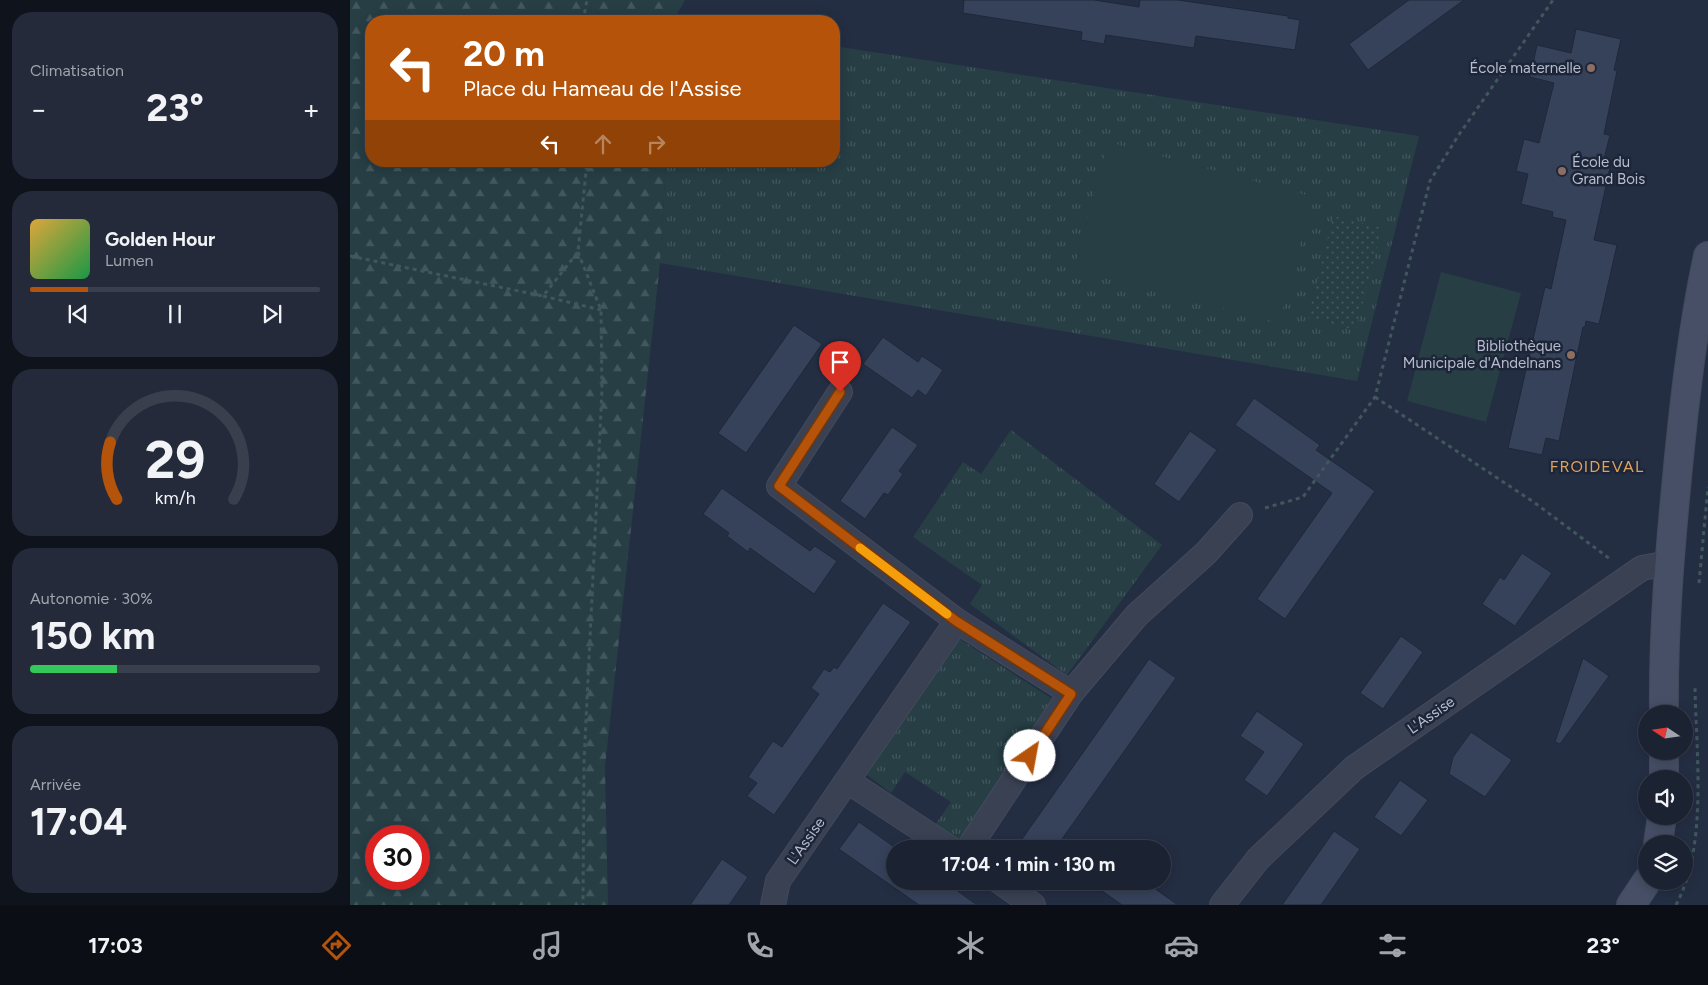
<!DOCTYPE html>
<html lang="fr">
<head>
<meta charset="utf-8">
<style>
	:root { --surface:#1b2232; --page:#242a3a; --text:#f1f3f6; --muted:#a0a4ac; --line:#393f4d; --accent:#b45309 }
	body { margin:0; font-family:Figtree,sans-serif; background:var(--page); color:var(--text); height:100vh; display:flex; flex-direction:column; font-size:19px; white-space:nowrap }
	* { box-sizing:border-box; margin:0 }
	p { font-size:16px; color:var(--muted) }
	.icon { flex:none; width:28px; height:28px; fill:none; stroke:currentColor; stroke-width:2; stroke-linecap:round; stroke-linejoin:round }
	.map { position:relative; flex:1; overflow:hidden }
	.panel { display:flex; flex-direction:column; gap:12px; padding:12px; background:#0f131c; width:350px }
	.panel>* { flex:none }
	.hud { position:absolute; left:15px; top:15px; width:475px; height:152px; border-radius:20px; box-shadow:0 2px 12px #0003,0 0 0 1px var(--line); background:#b45309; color:#fff; overflow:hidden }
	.needle { width:32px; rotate:283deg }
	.controls { position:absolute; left:1288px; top:705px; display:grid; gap:10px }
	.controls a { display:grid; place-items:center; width:55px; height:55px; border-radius:50%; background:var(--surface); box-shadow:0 2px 12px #0003,0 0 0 1px var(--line); font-size:25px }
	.speed { position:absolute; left:15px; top:825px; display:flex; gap:10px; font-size:25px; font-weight:700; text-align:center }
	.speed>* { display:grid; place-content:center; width:65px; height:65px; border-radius:50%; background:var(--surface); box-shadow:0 2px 12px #0003,0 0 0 1px var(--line); line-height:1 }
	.speed .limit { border:8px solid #d22; background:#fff; color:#111 }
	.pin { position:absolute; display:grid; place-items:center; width:42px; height:42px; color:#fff; margin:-51px -21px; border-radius:50% 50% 50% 0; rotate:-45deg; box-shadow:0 0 5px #0007 }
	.pin .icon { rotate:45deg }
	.me { position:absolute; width:55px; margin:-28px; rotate:33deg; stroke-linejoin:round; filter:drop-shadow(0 0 4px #0008) }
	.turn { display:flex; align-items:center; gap:18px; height:105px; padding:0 15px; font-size:22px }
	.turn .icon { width:65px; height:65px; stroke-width:2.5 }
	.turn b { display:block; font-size:35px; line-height:42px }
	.lanes { display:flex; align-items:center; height:48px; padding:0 15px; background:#0003; justify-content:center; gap:25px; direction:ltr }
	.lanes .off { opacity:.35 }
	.big { font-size:38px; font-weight:700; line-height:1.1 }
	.panel .card { flex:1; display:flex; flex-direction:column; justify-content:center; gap:8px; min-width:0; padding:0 18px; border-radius:20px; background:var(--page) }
	.panel .dial { align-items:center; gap:0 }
	.dial svg { height:130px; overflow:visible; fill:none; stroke:var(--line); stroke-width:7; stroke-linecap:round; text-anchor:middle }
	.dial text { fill:var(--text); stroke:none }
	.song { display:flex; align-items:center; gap:15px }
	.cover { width:60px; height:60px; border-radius:8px; background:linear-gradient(135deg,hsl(40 70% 55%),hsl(140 70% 35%)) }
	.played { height:5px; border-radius:2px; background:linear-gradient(90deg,var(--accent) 20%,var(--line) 20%) }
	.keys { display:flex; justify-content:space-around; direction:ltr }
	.heat { display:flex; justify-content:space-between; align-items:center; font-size:28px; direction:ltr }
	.charge { height:8px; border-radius:4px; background:linear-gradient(90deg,#34c759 30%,var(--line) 0) }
	.trip { position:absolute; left:536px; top:840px; width:285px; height:50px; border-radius:25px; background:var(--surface); box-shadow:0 2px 12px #0003,0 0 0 1px var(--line); font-weight:700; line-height:50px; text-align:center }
	.tab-bar { display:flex; height:80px; justify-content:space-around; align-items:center; background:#0b0e14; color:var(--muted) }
	.tab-bar .icon { width:35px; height:35px }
	.tab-bar .selected { color:var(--accent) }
	.tab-bar b { font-size:22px; color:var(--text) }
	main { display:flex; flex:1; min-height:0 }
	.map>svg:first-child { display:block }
	.grass { fill:url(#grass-tufts) }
	.forest { fill:url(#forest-firs); fill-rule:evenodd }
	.park { fill:url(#park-dots) }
	.pitch { fill:#263e44 }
	.building { fill:#36425a; stroke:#1f283a }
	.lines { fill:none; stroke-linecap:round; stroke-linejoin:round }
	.street-casing { stroke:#424a5c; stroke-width:26 }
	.secondary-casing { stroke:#424a5c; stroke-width:30 }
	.path { stroke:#40575c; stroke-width:3; stroke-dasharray:4 4; stroke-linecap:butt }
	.street { stroke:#394153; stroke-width:24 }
	.secondary { stroke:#464f66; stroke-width:28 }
	.route-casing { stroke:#753606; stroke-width:12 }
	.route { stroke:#b45309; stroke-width:9 }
	.slow { stroke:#f59e0b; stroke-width:9 }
	.education-dot { fill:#8d6e63; stroke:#1d2638; stroke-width:2 }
	.labels { text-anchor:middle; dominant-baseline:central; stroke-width:5; stroke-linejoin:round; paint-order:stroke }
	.poi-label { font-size:15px; fill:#b6bccd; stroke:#1d2638; text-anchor:end }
	.street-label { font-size:15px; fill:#b6bccd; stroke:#1d2638 }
	.neighbourhood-label { font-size:16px; letter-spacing:1px; fill:#dea360; stroke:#1d2638 }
</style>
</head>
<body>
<main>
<section class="panel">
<div class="card"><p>Climatisation</p>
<div class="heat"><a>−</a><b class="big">23°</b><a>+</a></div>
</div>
<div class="card">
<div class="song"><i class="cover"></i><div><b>Golden Hour</b><p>Lumen</p></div></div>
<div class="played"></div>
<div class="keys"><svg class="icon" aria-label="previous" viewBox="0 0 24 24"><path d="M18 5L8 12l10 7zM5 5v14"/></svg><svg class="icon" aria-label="pause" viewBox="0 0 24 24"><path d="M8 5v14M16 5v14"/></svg><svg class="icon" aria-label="next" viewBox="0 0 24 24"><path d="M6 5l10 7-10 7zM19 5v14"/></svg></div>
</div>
<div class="card dial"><svg viewBox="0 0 100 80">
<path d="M14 69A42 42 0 1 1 86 69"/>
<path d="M14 69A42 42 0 0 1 10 34" stroke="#b45309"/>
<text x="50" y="56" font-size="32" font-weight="700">29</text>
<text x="50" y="72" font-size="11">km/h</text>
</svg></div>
<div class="card"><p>Autonomie · 30%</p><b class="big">150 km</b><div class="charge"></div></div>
<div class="card"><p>Arrivée</p><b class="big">17:04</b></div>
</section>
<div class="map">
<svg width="1358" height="905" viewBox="0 0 1358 905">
	<defs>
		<pattern id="grass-tufts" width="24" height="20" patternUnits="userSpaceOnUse" patternTransform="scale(1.25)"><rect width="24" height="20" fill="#263e44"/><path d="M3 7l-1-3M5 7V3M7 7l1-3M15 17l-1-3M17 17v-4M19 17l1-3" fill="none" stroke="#43585e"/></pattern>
		<pattern id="forest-firs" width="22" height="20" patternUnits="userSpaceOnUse" patternTransform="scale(1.25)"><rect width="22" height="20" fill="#263e44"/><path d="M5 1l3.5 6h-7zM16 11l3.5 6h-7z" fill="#43585e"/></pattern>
		<pattern id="park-dots" width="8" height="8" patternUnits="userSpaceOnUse" patternTransform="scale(1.25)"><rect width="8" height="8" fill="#263e44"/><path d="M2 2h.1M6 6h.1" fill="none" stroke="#43585e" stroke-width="1.8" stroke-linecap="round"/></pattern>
	</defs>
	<rect width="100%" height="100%" fill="#242e43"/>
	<g class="grass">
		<path d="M484 46 1069 136 1007 381 310 263 316 161H484Z"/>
		<path d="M661 430 812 545 717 675 620 604 632 585 563 537 613 462 631 474Z"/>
		<path d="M608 638 704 700 608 842 585 825 601 802 555 772 541 793 517 775Z"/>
	</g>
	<path class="forest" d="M0 0H335L323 21H21V161H316L310 263 255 767 258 905H0ZM26 836H69V879H26Z"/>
	<path class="park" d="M983 216 1032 228 1006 330 958 318Z"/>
	<g class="pitch">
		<path d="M758 142 963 197 929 323 724 268Z"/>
		<path d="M1091 272 1171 293 1136 422 1057 401Z"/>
	</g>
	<g class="building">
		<path d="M614 0H744L789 7 790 0H828L938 16V18L950 20 945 50 846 36 844 48 756 35 754 44 731 40 732 32 613 13Z"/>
		<path d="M1059 0H1114L1018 70 999 44Z"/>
		<path d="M1226 29 1271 39 1264 70 1267 71 1254 134 1260 135 1252 167 1260 168 1244 240 1267 245 1249 324 1236 321 1235 327H1233L1209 441 1196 438 1192 455 1158 448 1195 287 1201 289 1216 220 1202 217 1203 212 1171 204 1178 174 1166 171 1174 139 1189 143 1204 83 1180 77 1187 45 1221 53Z"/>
		<path d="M444 325 472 344 396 453 368 433Z"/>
		<path d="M533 337 568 362 572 356 593 370 576 396 568 390 562 398 513 364Z"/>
		<path d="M904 398 970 445 966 450 1025 491 935 619 907 599 982 493 885 425Z"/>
		<path d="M542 427 568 445 549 471 553 474 538 495 534 493 515 519 490 501Z"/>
		<path d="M840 431 867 450 829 502 804 484Z"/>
		<path d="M372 488 460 551 465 546 487 561 464 594 400 548 398 552 377 536 379 533 353 514Z"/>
		<path d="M1172 553 1202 573 1165 626 1132 604 1150 577 1154 580Z"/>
		<path d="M533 603 561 622 424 815 397 796 407 783 398 777 423 741 432 747 469 694 461 688 474 669 480 672 484 667 487 669Z"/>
		<path d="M1051 636 1073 652 1033 709 1010 693Z"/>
		<path d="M1233 658 1259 676 1210 744 1205 742Z"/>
		<path d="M799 659 826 678 705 849H665Z"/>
		<path d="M907 711 954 744 917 796 894 780 914 752 890 736Z"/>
		<path d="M1121 732 1162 760 1135 797 1099 774 1103 757Z"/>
		<path d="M1050 780 1078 800 1051 836 1024 817Z"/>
		<path d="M509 822 547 849 545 881H594L627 905H569L489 849Z"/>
		<path d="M984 831 1010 849 971 905H932Z"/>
		<path d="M372 859 398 877 390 889 379 905H340Z"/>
		<path d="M738 881H794L828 905H772Z"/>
	</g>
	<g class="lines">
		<g class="street-casing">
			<g id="street">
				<path d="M490 392 429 486 607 621"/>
				<path d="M721 693 787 615 856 553 890 515"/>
				<path d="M499 782 601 849"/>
				<path d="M649 881 683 905"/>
				<path d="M423 905 428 881 607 621 721 693 618 849"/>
				<path d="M872 905 908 859 1004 768 1292 568 1319 563"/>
			</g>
		</g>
		<g class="secondary-casing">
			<g id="secondary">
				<path d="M1314 714C1313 631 1320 549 1328 467 1335 396 1343 326 1358 256"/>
				<path d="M1314 751V779"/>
				<path d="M1308 844 1312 816"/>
				<path d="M1281 905 1297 881"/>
			</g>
		</g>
		<g class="path">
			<path d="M233 21 237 0"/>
			<path d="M228 252 251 310 252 390 234 762 233 905"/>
			<path d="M0 256 193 296 228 252 237 161"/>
			<path d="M193 296 251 310"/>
			<path d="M1025 397 1185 503 1260 559"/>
			<path d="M915 508 953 497 1025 397 1080 181 1108 136 1203 0"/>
			<path d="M1349 583 1358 487"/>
			<path d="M1326 905C1358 846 1346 753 1345 687"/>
		</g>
		<use href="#street" class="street"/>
		<use href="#secondary" class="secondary"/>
	</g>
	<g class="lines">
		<g class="route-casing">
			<path id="route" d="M490 392 429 486 606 621 721 694 680 756"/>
		</g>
		<use href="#route" class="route"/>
		<path class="slow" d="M510 548 597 614"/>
	</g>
	<g class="education-dot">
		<circle cx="1241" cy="68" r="5"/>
		<circle cx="1212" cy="171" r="5"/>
		<circle cx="1221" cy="355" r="5"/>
	</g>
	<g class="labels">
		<g class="poi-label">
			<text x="1231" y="68">École maternelle</text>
			<text x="1222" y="162" text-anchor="start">École du<tspan x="1222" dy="17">Grand Bois</tspan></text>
			<text x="1211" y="346">Bibliothèque<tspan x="1211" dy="17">Municipale d'Andelnans</tspan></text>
		</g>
		<g class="street-label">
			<text transform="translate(1081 715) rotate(-35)">L'Assise</text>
			<text transform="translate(456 841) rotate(-55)">L'Assise</text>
		</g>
		<g class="neighbourhood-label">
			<text x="1247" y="466">FROIDEVAL</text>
		</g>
	</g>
</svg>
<div class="controls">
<a><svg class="needle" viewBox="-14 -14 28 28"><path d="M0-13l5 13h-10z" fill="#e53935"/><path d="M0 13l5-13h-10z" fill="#a0a4ac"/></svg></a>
<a><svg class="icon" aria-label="sound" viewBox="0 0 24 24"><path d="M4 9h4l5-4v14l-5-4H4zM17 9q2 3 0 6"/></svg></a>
<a><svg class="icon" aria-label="layers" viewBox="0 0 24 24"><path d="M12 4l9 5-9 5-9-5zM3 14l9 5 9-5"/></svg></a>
</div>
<div class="speed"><div class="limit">30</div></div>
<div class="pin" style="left:490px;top:392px;background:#d93025"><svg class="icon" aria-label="arrive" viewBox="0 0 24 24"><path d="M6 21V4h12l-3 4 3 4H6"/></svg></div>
<svg class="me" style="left:680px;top:756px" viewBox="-20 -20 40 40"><circle r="19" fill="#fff"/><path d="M0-13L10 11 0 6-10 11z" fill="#b45309"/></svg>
<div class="trip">17:04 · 1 min · 130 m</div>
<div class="hud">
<div class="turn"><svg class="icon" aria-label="left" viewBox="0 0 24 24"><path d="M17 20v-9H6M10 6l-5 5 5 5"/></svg><div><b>20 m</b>Place du Hameau de l'Assise</div></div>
<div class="lanes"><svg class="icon" aria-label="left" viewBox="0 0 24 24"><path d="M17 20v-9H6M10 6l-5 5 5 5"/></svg><svg class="icon off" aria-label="ahead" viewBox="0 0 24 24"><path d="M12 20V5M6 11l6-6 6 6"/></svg><svg class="icon off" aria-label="right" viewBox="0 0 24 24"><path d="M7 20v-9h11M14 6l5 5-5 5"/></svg></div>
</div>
</div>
</main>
<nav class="tab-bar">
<b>17:03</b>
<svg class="icon selected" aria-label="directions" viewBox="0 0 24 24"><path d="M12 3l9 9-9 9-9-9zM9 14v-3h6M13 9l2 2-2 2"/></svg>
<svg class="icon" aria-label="music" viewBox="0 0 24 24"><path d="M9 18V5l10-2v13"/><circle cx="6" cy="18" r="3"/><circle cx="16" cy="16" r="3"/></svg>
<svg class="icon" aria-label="phone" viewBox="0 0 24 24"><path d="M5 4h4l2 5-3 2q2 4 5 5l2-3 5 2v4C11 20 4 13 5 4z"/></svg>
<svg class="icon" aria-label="climate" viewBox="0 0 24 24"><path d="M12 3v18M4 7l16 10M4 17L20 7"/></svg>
<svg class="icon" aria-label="car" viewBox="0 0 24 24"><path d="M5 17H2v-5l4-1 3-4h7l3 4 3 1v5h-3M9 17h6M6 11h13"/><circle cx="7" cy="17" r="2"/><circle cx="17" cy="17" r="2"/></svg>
<svg class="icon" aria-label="filters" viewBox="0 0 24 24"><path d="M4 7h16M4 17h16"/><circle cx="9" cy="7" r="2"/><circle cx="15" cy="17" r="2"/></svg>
<b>23°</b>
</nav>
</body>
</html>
